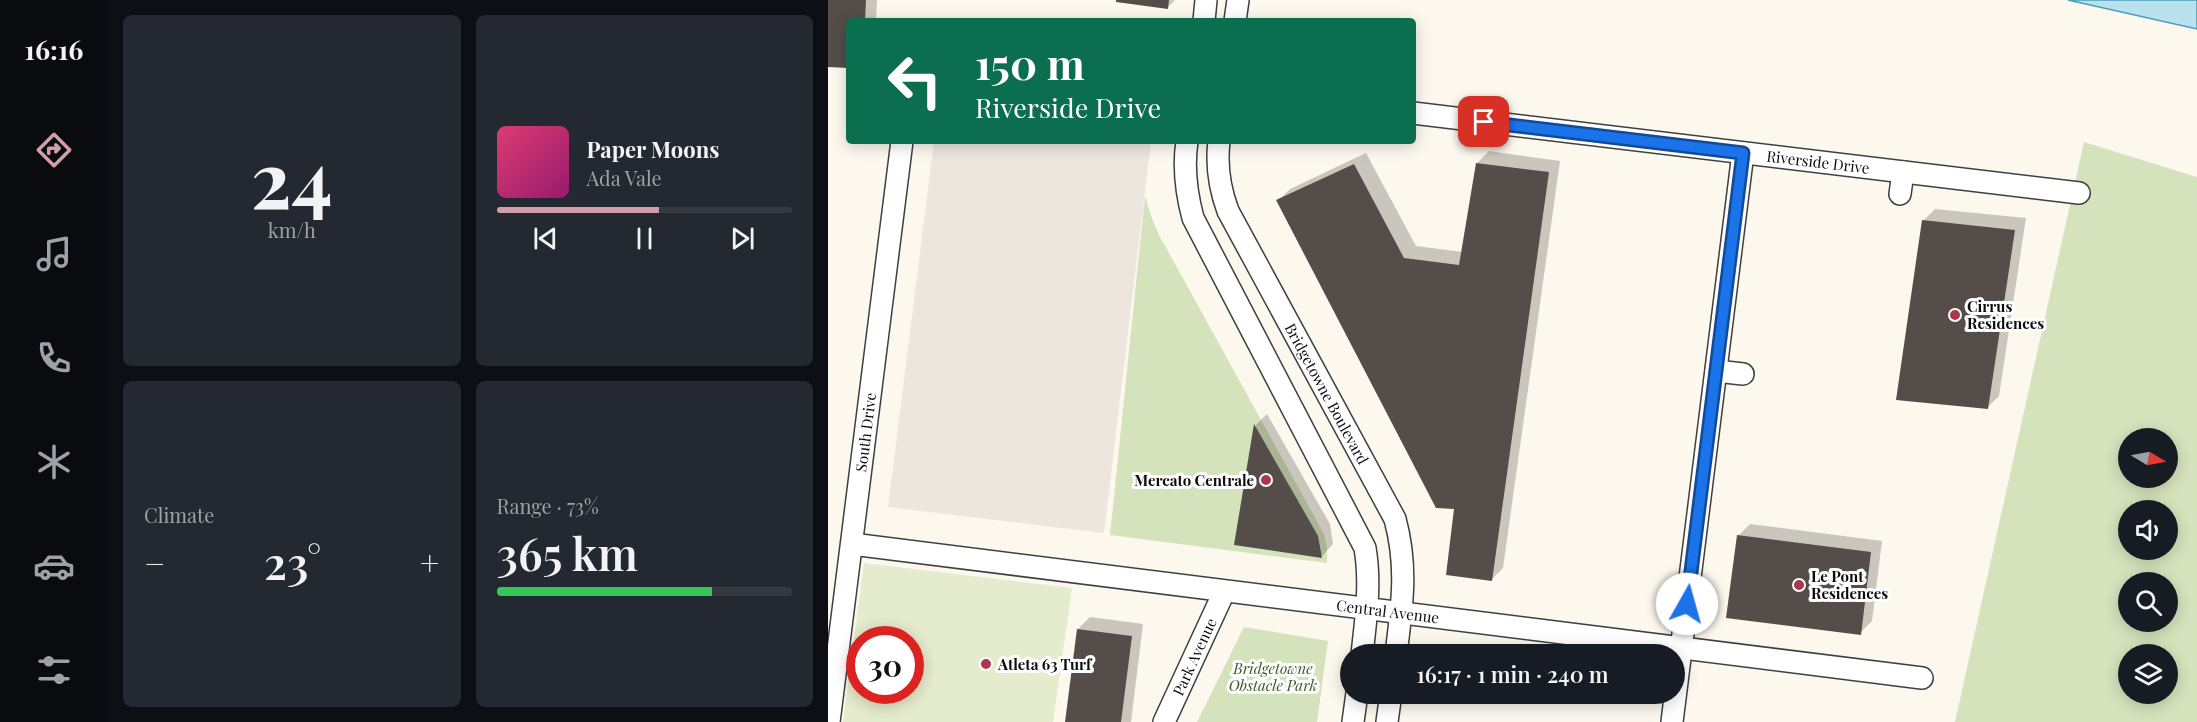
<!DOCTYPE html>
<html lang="en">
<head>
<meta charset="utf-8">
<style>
	:root { --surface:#171b24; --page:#242831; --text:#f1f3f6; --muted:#9ea1a6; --line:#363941; --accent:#d19eaa }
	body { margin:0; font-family:"Playfair Display",serif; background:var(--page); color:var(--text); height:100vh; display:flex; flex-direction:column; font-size:22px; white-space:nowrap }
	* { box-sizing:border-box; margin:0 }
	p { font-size:20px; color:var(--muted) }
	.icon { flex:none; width:33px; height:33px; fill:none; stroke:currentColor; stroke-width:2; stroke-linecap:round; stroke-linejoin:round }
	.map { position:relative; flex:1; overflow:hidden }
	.panel { display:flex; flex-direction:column; gap:15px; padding:15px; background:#0d0f14; width:720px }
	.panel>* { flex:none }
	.banner { position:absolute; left:18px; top:18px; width:570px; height:126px; border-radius:6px; box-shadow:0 3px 15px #0003; background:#0b6e4f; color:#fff; overflow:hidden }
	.needle { width:39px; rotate:100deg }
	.fabs { position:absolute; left:1290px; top:428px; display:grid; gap:12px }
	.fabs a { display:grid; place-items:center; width:60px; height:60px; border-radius:50%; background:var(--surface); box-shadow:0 3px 15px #0003; font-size:30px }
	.speed { position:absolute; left:18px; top:626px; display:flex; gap:12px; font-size:30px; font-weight:700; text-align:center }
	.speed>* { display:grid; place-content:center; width:78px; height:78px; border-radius:50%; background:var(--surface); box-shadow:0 3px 15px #0003; line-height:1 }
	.speed .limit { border:9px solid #d22; background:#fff; color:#111 }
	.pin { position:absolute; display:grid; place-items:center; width:51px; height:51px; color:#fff; margin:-26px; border-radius:12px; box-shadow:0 3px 9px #0006 }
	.me { position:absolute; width:66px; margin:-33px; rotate:7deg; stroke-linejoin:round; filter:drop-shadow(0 0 4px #0008) }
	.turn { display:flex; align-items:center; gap:21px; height:126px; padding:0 30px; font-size:27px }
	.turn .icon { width:78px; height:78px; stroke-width:2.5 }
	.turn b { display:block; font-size:42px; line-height:51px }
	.big { font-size:45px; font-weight:600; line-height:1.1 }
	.panel .tile { flex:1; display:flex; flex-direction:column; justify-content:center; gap:9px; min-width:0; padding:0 21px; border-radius:9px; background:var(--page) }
	.panel .dial { align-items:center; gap:0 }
	.dial b { font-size:78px; line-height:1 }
	.song { display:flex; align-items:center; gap:18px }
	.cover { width:72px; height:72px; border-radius:9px; background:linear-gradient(135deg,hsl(340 70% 55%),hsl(320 70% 35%)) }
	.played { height:6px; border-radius:3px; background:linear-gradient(90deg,var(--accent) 55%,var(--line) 55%) }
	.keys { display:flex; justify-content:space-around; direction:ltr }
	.heat { display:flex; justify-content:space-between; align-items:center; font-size:33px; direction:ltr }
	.charge { height:9px; border-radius:4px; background:linear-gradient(90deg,#34c759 73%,var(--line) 0) }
	.panel .tiles { flex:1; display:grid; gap:15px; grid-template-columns:repeat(2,1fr) }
	.trip { position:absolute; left:512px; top:644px; width:345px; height:60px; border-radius:30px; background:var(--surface); box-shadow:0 3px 15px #0003; font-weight:600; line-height:60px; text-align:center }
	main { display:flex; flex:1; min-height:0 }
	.dock { display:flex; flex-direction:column; width:108px; justify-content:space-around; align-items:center; background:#090b0e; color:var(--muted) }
	.dock .icon { width:42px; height:42px }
	.dock .active { color:var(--accent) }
	.dock b { font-size:27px; color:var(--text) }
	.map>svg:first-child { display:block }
	.green { fill:#d5e3bc; fill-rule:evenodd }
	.pitch { fill:#e5ebcd; fill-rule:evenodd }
	.plaza { fill:#ece6de }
	.water { fill:#b9e1ee; stroke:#4a9ebb; stroke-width:1.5 }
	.shadow { fill:#0003 }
	.building { fill:#544d4a }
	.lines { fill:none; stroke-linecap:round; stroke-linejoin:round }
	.minor-casing { stroke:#3f3f3f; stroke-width:24 }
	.minor { stroke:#fff; stroke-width:21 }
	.route-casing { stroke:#114b97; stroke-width:15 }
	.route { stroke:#1a73e8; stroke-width:10 }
	.poi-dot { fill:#aa374c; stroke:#fff; stroke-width:2 }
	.labels { text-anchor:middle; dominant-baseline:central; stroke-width:6; stroke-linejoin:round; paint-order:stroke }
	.street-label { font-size:15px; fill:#0c0c0c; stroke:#fff }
	.poi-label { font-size:15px; font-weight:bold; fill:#0c0c0c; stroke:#fff; text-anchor:start }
	.park-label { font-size:15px; font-style:italic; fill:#385b26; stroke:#fff }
</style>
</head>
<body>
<main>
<nav class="dock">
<b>16:16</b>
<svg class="icon active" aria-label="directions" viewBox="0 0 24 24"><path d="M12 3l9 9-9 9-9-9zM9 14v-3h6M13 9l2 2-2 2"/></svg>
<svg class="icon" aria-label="music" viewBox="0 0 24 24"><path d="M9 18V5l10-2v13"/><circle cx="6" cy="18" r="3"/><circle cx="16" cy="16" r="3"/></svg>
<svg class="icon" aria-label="phone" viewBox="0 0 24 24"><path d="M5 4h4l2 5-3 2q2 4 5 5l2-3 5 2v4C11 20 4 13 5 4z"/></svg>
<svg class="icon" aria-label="climate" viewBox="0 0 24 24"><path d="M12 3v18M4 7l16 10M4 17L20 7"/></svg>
<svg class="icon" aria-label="car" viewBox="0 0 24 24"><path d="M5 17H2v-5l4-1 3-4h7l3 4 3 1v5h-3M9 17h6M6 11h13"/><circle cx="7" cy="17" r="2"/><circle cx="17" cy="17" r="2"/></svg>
<svg class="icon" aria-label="filters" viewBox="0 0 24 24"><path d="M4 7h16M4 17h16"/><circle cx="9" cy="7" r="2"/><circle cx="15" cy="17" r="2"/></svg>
</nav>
<section class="panel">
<div class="tiles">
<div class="tile dial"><b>24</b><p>km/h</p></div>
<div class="tile">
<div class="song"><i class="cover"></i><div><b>Paper Moons</b><p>Ada Vale</p></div></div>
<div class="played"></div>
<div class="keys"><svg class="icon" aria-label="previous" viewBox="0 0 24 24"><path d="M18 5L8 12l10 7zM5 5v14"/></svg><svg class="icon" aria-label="pause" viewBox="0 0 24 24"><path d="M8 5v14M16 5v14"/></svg><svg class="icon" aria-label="next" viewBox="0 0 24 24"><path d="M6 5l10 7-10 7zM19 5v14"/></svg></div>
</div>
<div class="tile"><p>Climate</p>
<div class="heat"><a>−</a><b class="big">23°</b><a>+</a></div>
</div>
<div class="tile"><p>Range · 73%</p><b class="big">365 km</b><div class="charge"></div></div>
</div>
</section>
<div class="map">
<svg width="1369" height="722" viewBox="0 0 1369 722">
	<rect width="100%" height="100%" fill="#fdf8ee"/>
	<g class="green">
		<path d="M1256 142 1369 177V722H1127ZM1300 438H1340V477H1300ZM1300 510H1340V549H1300ZM1300 582H1340V621H1300ZM1300 654H1340V693H1300Z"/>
		<path d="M317 196 323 216 331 235 496 534 499 548V563L282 535Z"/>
		<path d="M416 627 500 641 489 722H369Z"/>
	</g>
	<path class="pitch" d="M36 563 244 588 225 722H15ZM32 639H82V690H32Z"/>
	<path class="plaza" d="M106 141H323L276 533 60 507Z"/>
	<path class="water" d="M1240 0H1369V29Z"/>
	<g class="shadow">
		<path d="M0 0H49L48 21H21V67L0 66Z"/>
		<path d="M290 0H347L340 7Z"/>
		<path d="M661 151 732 161 675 568 663 580 628 508 450 201 462 189 538 153 588 246 635 252 649 163Z"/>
		<path d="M1107 209 1198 218 1171 396 1159 408 1095 221Z"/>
		<path d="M439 414 502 524 505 544 494 556 408 544 428 425Z"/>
		<path d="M922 524 1054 541 1044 621 1032 633 910 536Z"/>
		<path d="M262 617 315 624 303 722H238L250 629Z"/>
	</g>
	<g class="building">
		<path d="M0 0H38L37 21H21V68L0 67Z"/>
		<path d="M288 0H341L340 9 288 2Z"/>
		<path d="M648 163 721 172 664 581 618 575 626 509 608 508 448 200 526 164 576 258 631 265Z"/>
		<path d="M1094 220 1187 230 1160 409 1068 400Z"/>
		<path d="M426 424 490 536 494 558 406 545Z"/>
		<path d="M909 535 1043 552 1033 635 898 618Z"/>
		<path d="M249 629 304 636 293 722H237Z"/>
	</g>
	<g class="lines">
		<g class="minor-casing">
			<g id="minor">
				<path d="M376 21 378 0"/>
				<path d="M407 21 410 0"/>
				<path id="s1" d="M585 113 1251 193"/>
				<path d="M359 141C355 168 358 192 365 218L537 548C543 583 538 619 534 654"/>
				<path id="s2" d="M391 141C388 166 391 187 400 211L567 519C580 567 574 606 568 654"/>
				<path d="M1072 194 1075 172"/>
				<path d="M888 371 915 374"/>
				<path id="s3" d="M24 544 1094 678"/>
				<path id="s4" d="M1 722 74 141"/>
				<path id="s5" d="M336 722 396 592"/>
				<path d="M525 722 529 693"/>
				<path d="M559 722 563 693"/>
				<path d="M844 722 915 153"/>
			</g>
		</g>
		<use href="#minor" class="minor"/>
	</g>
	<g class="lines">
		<g class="route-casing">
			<path id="route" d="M656 122 915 153 859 604"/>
		</g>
		<use href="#route" class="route"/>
	</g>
	<g class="poi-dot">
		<circle cx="1127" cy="315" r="6"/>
		<circle cx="438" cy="480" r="6"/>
		<circle cx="971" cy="585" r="6"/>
		<circle cx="158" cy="664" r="6"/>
	</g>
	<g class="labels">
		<g class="street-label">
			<text stroke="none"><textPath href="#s1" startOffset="408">Riverside Drive</textPath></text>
			<text stroke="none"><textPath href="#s2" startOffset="279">Bridgetowne Boulevard</textPath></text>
			<text stroke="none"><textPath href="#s4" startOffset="292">South Drive</textPath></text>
			<text stroke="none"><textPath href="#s3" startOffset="540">Central Avenue</textPath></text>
			<text stroke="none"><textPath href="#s5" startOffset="72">Park Avenue</textPath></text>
		</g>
		<g class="poi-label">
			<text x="1139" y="306">Cirrus<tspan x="1139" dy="17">Residences</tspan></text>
			<text x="426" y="480" text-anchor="end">Mercato Centrale</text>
			<text x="983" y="576">Le Pont<tspan x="983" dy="17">Residences</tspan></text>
			<text x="170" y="664">Atleta 63 Turf</text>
		</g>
		<g class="park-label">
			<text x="445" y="668">Bridgetowne<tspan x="445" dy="17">Obstacle Park</tspan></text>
		</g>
	</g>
</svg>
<div class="fabs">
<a><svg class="needle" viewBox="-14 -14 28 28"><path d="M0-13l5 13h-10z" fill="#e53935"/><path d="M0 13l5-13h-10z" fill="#9ea1a6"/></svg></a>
<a><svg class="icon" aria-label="sound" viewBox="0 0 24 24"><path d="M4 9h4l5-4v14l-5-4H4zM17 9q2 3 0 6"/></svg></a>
<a><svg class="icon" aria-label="search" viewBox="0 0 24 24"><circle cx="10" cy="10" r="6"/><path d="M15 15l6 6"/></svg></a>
<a><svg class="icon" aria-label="layers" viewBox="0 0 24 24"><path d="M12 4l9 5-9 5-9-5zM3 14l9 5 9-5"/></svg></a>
</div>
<div class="speed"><div class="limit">30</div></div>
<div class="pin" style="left:656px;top:122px;background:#d93025"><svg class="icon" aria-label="arrive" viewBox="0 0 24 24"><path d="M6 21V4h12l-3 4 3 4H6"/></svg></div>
<svg class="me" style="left:859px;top:604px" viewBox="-20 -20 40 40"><circle r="19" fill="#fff"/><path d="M0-13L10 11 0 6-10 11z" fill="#1a73e8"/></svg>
<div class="trip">16:17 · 1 min · 240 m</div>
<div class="banner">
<div class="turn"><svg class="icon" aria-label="left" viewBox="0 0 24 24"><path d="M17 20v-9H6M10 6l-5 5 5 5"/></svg><div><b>150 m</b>Riverside Drive</div></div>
</div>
</div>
</main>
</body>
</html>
